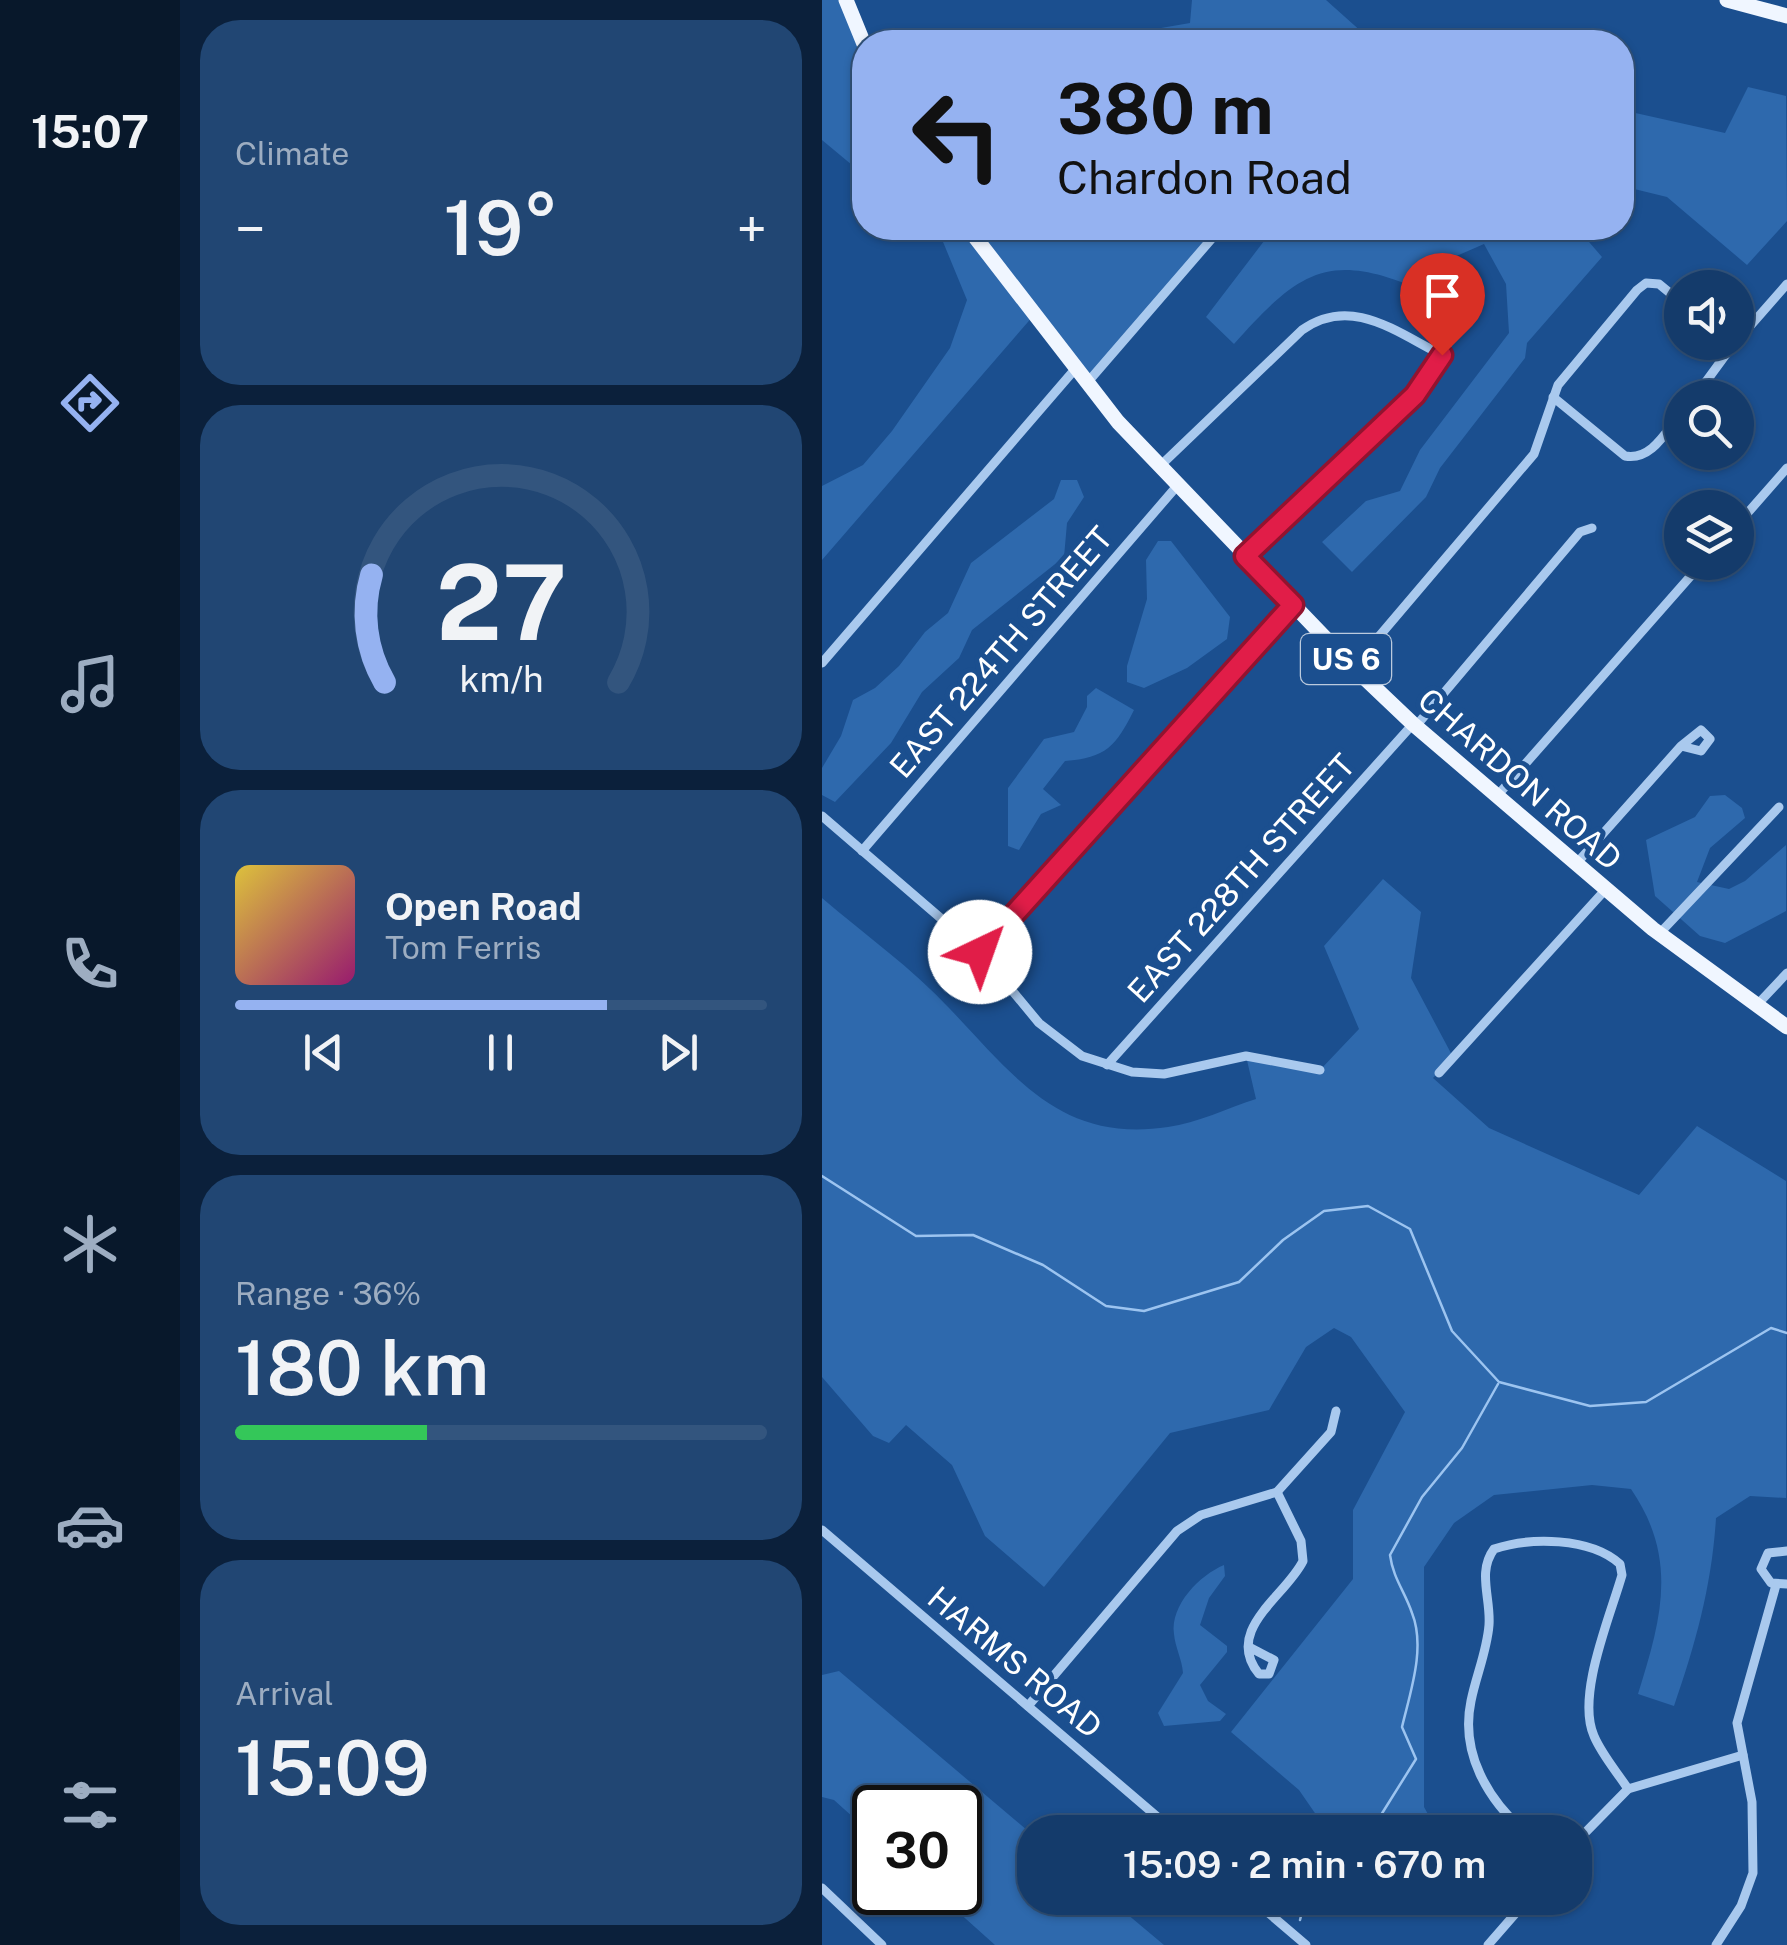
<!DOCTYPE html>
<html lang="en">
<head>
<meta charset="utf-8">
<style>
	:root { --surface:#143b6b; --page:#214673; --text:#f1f3f6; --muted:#9dadc1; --line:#33557e; --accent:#95b2f1 }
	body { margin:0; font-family:"Public Sans",sans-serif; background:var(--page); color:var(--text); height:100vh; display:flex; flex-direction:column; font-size:38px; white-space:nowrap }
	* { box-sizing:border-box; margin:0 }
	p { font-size:32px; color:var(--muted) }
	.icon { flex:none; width:55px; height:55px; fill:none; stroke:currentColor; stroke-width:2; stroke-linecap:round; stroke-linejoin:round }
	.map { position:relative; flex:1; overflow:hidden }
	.details { display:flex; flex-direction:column; gap:20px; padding:20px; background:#0b203b; width:642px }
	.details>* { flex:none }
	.guide { position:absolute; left:30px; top:30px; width:782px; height:210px; border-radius:40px; box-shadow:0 2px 8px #0004,0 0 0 2px var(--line); background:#95b2f1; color:#111; overflow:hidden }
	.buttons { position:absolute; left:842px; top:270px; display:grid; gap:20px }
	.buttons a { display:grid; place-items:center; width:90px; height:90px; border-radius:50%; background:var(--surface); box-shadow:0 2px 8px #0004,0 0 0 2px var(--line); font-size:50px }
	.speed { position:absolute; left:30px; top:1785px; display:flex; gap:20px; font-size:50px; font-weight:700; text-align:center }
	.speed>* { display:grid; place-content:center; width:130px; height:130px; border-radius:50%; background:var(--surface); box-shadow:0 2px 8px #0004,0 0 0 2px var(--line); line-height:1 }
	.speed .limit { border:5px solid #111; border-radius:15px; background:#fff; color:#111 }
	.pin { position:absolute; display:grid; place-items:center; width:85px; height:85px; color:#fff; margin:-102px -42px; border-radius:50% 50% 50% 0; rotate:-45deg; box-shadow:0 0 10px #0007 }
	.pin .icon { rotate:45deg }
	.me { position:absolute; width:110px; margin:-55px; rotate:42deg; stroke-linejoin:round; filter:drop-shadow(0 0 8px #0008) }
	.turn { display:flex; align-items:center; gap:35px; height:210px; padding:0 40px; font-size:45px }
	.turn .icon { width:130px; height:130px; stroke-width:2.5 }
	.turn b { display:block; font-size:70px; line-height:85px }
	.big { font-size:75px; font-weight:600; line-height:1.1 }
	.details .tile { flex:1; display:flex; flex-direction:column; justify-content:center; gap:15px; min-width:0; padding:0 35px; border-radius:40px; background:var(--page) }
	.details .dial { align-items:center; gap:0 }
	.dial svg { height:260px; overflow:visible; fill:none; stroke:var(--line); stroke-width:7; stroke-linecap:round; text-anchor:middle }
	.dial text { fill:var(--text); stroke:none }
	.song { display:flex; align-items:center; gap:30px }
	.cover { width:120px; height:120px; border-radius:15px; background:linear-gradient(135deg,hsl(50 70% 55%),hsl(320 70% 35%)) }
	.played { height:10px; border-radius:5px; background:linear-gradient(90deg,var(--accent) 70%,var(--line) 70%) }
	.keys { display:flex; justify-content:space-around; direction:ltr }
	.heat { display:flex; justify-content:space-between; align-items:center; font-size:55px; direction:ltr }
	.charge { height:15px; border-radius:8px; background:linear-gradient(90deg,#34c759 36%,var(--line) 0) }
	.trip { position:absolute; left:195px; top:1815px; width:575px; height:100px; border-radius:40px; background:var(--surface); box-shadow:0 2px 8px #0004,0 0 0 2px var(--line); font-weight:600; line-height:100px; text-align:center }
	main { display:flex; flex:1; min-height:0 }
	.menu { display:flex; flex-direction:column; width:180px; justify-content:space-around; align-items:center; background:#08182b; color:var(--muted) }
	.menu .icon { width:70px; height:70px }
	.menu .selected { color:var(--accent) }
	.menu b { font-size:45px; color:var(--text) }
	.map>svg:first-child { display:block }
	.green { fill:#2e69ad }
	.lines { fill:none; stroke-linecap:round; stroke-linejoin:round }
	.stream { stroke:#9cc4f0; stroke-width:2.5 }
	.street { stroke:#a9c9ee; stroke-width:9 }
	.primary { stroke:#f0f6ff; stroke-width:15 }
	.route-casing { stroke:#92132f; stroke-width:25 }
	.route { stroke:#e11d48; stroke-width:18 }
	.labels { text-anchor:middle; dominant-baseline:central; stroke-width:10; stroke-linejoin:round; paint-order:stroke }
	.shield { fill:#1b4f8f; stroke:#bbcadd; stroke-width:2.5 }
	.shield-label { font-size:30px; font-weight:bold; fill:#fff }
	.street-label { font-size:32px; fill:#fff; stroke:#1b4f8f }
</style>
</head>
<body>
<main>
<nav class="menu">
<b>15:07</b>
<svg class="icon selected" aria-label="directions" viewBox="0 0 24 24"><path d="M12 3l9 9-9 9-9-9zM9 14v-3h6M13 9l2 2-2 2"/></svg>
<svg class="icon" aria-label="music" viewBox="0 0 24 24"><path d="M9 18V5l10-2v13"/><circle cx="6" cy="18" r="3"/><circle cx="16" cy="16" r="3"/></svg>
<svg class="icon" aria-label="phone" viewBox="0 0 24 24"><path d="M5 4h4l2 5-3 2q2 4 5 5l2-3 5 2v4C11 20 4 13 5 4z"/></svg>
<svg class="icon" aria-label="climate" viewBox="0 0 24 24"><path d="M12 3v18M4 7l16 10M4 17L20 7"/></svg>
<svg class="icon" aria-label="car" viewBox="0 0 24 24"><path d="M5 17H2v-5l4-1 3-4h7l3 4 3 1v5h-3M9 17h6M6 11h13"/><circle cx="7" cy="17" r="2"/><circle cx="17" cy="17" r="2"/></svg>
<svg class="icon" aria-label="filters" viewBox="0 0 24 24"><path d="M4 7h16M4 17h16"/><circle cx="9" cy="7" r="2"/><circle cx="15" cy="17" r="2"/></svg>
</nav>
<section class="details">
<div class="tile"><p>Climate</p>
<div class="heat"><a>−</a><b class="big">19°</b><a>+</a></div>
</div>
<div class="tile dial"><svg viewBox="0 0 100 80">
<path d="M14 69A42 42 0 1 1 86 69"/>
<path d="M14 69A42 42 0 0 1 10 36" stroke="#95b2f1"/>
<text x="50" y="56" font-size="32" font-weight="700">27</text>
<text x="50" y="72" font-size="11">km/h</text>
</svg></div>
<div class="tile">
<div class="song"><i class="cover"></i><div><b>Open Road</b><p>Tom Ferris</p></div></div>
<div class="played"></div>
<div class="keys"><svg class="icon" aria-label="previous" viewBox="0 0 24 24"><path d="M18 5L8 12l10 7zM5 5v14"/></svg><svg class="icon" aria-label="pause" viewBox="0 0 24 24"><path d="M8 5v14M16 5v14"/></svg><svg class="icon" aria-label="next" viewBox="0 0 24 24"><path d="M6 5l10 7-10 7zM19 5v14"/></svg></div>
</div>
<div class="tile"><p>Range · 36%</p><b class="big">180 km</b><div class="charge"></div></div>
<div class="tile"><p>Arrival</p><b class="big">15:09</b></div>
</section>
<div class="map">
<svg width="965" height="1945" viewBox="0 0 965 1945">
	<rect width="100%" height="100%" fill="#1b4f8f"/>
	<g class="green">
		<path d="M0 0H24L42 44V165H30L0 140Z"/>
		<path d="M370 0H504L551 42H104L150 30 258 42 368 23Z"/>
		<path d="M926 87 964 96 965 221 925 265 845 197 800 186V110L903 133Z"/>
		<path d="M130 228H399L265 383 212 315 0 560V486L41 465 70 431 128 348 145 300 119 237Z"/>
		<path d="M452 228 473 232 512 228H755L780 257 705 343 703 358 618 468 604 497 530 572 500 542 544 501 578 491 598 450 687 333 684 284 662 244 623 261 609 294C510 250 481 266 412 344L384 317Z"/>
		<path d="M239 480H255L262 497 245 523 242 557 150 630 137 658 100 692 69 743 13 802 0 795V768L19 736 31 700 53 688 77 666 103 632 126 613 149 563 232 499Z"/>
		<path d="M336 541H349L408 617 405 639 365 668 322 688 305 682V666L325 599 324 560Z"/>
		<path d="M274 688 312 710C294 746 284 758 243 761L221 789 239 805 219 814 197 850 186 846V788L222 739 252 732 265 707V696Z"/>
		<path d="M903 795 920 808 923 818 888 848 875 882 907 889 923 881 964 845V911L903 943 878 936 833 896 824 840 873 817 888 796Z"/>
		<path d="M561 879 599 912 589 978 631 1057 611 1078 667 1128 817 1195 875 1126 964 1181V1498L928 1496 894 1518C890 1584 874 1643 852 1706L816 1694C839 1620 857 1559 809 1489L770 1485 672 1495 632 1523 602 1567V1807L616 1832H506L477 1790 409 1732 531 1579V1510L583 1412 529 1337 512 1328 484 1347 447 1410 348 1433 222 1587 163 1536 130 1465 84 1425 67 1443 51 1436 0 1377V898C42 934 90 968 128 1009 193 1077 239 1143 346 1127 375 1123 406 1108 434 1099L424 1056 498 1070 537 1029 502 946Z"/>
		<path d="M402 1565 403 1576 387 1598 378 1625 405 1646V1652L378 1685 386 1701 404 1714 398 1721 342 1726 336 1713 361 1673C360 1659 353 1647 352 1634 348 1605 378 1575 402 1565Z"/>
		<path d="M17 1671 212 1836V1898H286L342 1945H173L115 1893 138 1892V1808H52V1836L12 1800 0 1797V1675Z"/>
	</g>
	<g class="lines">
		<g class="stream">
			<path d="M0 1176 94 1236 151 1235 221 1265 284 1306 322 1311 417 1282 461 1240 502 1211 546 1206 588 1229 630 1331 677 1382 768 1406 824 1402 949 1328 965 1333"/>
			<path d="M539 1832 559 1815 594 1759 580 1727C588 1693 604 1648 590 1613 583 1592 571 1578 568 1555L600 1497 640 1448 676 1384"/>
			<path d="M478 1920 480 1912 503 1898"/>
		</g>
		<g class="street">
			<path d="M915 341 965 284"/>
			<path d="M265 383 399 228"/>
			<path d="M731 397 803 456C830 461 844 431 860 412"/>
			<path d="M872 398 913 342"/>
			<path d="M337 467 480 330C529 295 574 332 620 355"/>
			<path d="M915 525 965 468"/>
			<path d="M423 556 593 395 611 373 640 315"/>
			<path d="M0 663 254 368"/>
			<path d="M531 667 712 454 736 385 815 290 824 283 837 284 860 303"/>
			<path d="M594 726 758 532 770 528"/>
			<path d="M675 796 881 562"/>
			<path d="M0 816 158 952 217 1023 260 1056 310 1072 342 1074 424 1056 498 1070"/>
			<path d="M40 851 355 486"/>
			<path d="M754 864 859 746 879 730 888 739 879 751 859 746"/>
			<path d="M837 934 957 807"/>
			<path d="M158 952 471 605"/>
			<path d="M934 1006 965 973"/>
			<path d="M285 1065 591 724"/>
			<path d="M617 1073 784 889"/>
			<path d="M0 1530 353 1832"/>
			<path d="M965 1551 946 1553 939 1569 949 1583 965 1584"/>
			<path d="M427 1647 452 1660 447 1674H437C401 1630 464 1596 481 1561L479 1541 455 1492"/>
			<path d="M206 1706 355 1531 379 1515 455 1492 509 1432 514 1411"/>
			<path d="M703 1832C666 1800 638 1753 649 1701 654 1676 665 1651 667 1625 669 1598 655 1572 672 1549 708 1537 768 1537 798 1564L800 1575C788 1617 754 1696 772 1736 780 1755 795 1772 806 1789"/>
			<path d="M752 1844 806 1789 921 1755"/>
			<path d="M0 1888 60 1945"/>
			<path d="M429 1898 484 1945"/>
			<path d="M666 1945 707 1898"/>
			<path d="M894 1945 919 1906 931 1873 930 1802 915 1723 954 1585"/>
		</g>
		<g class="primary">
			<path d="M24 0 42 44"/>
			<path d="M905 0 965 16"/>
			<path d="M146 228 296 422 531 667 591 724 831 929 965 1027"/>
		</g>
	</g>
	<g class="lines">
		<g class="route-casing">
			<path id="route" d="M158 952 471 605 423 556 593 395 620 355"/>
		</g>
		<use href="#route" class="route"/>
	</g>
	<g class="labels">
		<rect class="shield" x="479" y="634" width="90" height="50" rx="8"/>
		<g class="shield-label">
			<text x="524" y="659">US 6</text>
		</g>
		<g class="street-label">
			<text transform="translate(179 652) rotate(-49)">EAST 224TH STREET</text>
			<text transform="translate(698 779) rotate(41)">CHARDON ROAD</text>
			<text transform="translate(419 878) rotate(-48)">EAST 228TH STREET</text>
			<text transform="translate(193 1662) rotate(40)">HARMS ROAD</text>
		</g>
	</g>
</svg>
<div class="buttons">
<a><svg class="icon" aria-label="sound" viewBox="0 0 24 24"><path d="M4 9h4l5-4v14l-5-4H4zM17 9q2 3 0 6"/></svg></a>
<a><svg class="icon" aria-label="search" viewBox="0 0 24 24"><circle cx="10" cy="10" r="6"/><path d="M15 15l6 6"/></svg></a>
<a><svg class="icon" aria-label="layers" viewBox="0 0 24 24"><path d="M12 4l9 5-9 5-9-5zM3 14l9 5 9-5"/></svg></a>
</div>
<div class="speed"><div class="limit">30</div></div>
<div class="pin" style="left:620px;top:355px;background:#d93025"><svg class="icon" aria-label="arrive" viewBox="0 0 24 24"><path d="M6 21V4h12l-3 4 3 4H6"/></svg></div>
<svg class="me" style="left:158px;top:952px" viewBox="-20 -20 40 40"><circle r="19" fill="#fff"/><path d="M0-13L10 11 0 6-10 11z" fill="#e11d48"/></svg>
<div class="trip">15:09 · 2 min · 670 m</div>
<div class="guide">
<div class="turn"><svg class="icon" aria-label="left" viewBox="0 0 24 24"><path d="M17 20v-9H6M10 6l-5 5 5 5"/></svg><div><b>380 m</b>Chardon Road</div></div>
</div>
</div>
</main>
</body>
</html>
